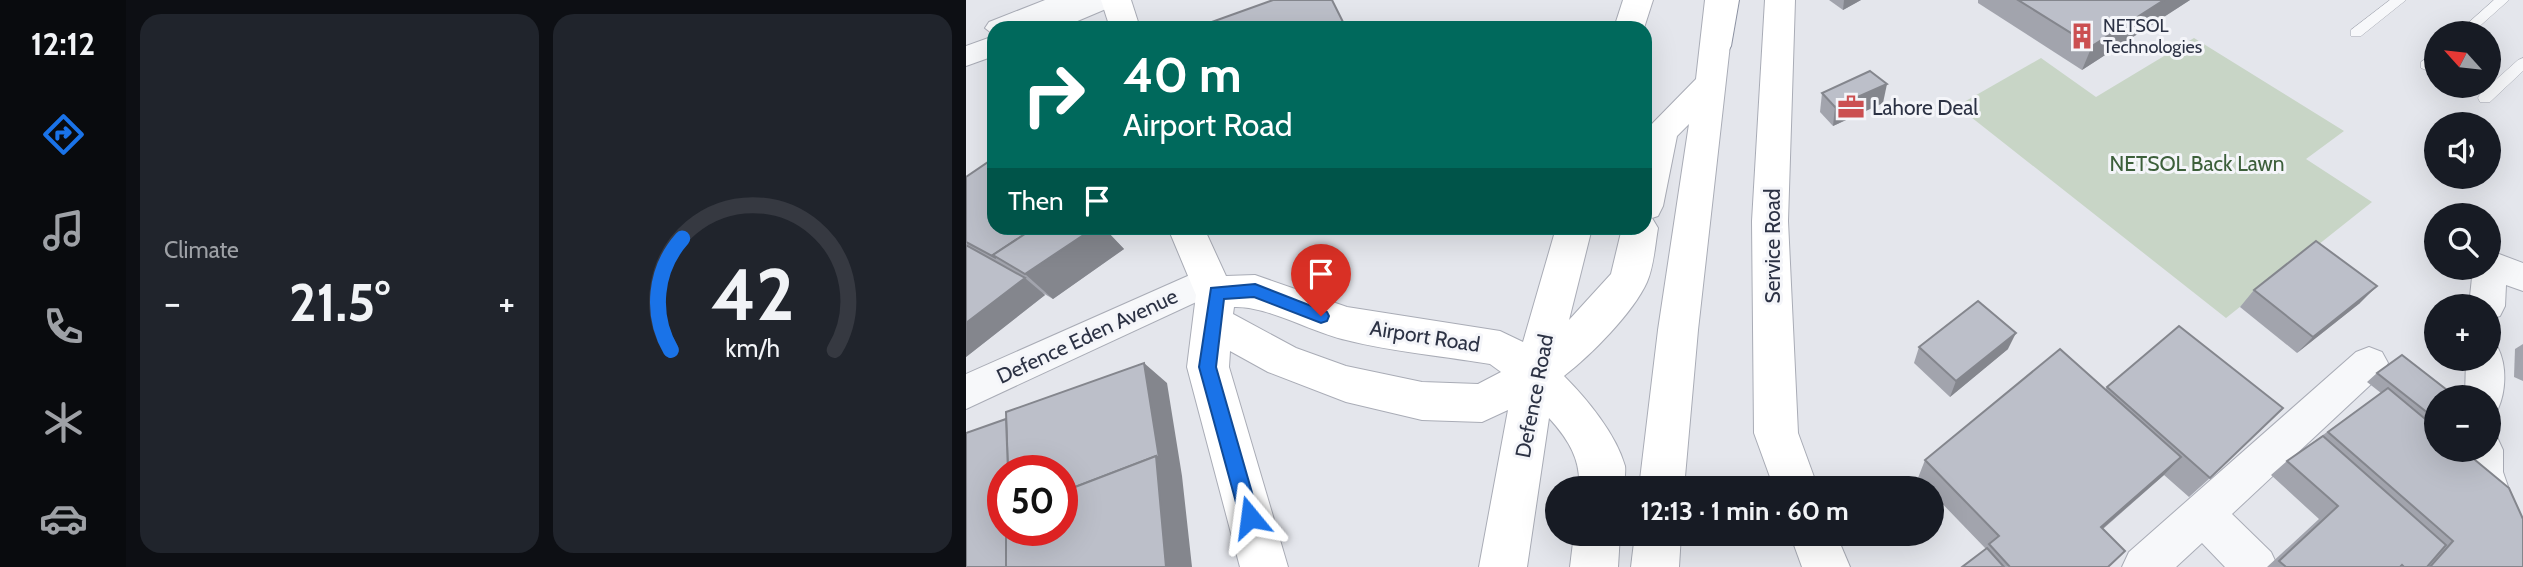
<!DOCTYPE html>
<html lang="en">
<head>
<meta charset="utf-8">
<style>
	:root { --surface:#171b24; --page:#20242c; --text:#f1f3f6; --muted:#9ea1a6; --line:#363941; --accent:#1a73e8 }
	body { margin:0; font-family:Cabin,sans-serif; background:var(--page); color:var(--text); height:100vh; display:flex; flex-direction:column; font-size:26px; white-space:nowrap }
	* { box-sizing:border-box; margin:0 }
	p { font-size:23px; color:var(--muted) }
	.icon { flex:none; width:38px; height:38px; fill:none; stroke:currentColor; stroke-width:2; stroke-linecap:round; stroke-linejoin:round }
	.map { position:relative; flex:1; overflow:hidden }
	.details { display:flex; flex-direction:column; gap:14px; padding:14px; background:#0d0f14; width:840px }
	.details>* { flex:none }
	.hud { position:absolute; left:21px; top:21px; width:665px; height:214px; border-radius:21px; box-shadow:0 7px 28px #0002; background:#00695c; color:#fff; overflow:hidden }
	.needle { width:46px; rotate:297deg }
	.fabs { position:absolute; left:1458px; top:21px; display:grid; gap:14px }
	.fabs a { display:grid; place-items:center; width:77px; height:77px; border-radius:50%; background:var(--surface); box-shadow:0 7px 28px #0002; font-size:35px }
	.speed { position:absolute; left:21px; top:455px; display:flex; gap:14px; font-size:35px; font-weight:700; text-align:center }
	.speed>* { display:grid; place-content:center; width:91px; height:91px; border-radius:50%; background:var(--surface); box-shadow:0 7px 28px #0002; line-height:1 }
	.speed .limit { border:10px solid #d22; background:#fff; color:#111 }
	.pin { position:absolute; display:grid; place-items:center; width:60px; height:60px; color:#fff; margin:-72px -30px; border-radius:50% 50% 50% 0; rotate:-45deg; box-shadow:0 0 7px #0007 }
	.pin .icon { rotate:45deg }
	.me { position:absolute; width:77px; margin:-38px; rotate:344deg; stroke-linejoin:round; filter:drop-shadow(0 0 5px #0008) }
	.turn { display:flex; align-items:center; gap:24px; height:147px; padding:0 21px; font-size:32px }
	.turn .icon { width:91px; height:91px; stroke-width:2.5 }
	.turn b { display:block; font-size:49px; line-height:60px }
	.then { display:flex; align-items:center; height:66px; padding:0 21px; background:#0003; gap:14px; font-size:26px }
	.big { font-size:52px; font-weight:800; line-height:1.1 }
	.details .tile { flex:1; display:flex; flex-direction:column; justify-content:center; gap:10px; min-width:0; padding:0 24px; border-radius:21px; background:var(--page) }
	.details .dial { align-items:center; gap:0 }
	.dial svg { height:182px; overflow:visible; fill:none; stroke:var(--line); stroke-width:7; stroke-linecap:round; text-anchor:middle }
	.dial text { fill:var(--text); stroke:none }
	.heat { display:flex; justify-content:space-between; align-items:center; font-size:38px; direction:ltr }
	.details .tiles { flex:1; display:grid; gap:14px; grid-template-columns:repeat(2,1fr) }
	.trip { position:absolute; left:579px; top:476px; width:399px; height:70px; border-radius:35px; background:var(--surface); box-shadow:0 7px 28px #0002; font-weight:800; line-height:70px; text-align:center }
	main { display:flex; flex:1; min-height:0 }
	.tabs { display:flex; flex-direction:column; width:126px; justify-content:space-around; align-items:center; background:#090b0e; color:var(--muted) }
	.tabs .icon { width:49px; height:49px }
	.tabs .on { color:var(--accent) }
	.tabs b { font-size:32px; color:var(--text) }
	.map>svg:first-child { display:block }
	.green { fill:#c8d5c6 }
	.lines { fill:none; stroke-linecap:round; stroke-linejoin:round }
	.lane-casing { stroke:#a9acb6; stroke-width:1 }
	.street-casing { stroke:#a9acb6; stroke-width:2 }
	.secondary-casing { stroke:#a9acb6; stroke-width:2 }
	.highway-casing { stroke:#8c92a2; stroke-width:2 }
	.lane { fill:#f7f8fa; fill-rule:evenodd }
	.street { fill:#f7f8fa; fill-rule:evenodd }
	.secondary { fill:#fff; fill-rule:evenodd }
	.highway { fill:#fff; fill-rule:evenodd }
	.wall { fill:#a2a4ad }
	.shaded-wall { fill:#84868d }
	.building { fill:#bcbfc9; stroke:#84868d; stroke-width:2 }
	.route { fill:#1a73e8; stroke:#114b97; stroke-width:2 }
	.labels { text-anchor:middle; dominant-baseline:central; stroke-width:6; stroke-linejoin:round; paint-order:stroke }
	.far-poi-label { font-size:18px; fill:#2c3244; stroke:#f4f5f9; text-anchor:start }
	.poi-label { font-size:21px; fill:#2c3244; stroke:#f4f5f9; text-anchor:start }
	.park-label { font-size:21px; fill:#3c5f3a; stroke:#f4f5f9 }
	.street-label { font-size:21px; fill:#2c3244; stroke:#f4f5f9 }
</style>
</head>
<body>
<main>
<nav class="tabs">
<b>12:12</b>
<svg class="icon on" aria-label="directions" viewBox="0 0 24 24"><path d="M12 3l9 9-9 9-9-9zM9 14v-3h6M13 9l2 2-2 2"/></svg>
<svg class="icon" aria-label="music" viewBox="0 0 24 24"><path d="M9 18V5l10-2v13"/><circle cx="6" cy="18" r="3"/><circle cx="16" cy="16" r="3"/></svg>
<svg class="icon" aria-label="phone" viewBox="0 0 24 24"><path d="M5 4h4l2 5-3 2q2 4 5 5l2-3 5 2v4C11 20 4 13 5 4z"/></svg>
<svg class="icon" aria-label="climate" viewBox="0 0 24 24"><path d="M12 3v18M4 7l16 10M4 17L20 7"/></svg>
<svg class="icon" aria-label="car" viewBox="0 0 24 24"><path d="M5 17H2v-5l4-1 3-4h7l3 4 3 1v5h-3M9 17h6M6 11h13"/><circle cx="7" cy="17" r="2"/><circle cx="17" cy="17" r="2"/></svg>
</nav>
<section class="details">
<div class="tiles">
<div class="tile"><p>Climate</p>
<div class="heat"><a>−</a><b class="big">21.5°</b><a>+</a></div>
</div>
<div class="tile dial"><svg viewBox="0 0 100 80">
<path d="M14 69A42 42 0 1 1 86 69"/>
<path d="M14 69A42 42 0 0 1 19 20" stroke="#1a73e8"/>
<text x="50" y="56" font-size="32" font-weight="700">42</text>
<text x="50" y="72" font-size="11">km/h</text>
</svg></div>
</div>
</section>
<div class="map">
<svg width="1557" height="567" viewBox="0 0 1557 567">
	<rect width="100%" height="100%" fill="#e4e6ec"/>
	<path class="green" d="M1228 38 1378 131 1340 159 1406 202 1260 318 991 106 1075 58 1130 97Z"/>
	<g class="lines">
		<g class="lane-casing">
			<g id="lane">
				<path d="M1424 0H1440L1395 36H1385V30Z"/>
				<path d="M1528 0H1543L1506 33H1491Z"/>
				<path d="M1470 52V64L1460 70 1455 68V62Z"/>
				<path d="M1557 58V71L1524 102H1514L1512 98 1514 94 1552 60Z"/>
			</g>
		</g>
		<g class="street-casing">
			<g id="street">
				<path d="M79 0H151L147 6 95 28H73L70 23 58 28H28V35L19 28 23 22Z"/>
				<path d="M28 36V56L0 66V46Z"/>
				<path d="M1524 254H1533L1557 263V291L1540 285 1539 306 1534 316 1522 320V306H1503L1507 268H1522Z"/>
				<path d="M242 267 254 271 259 281 254 291 0 409V374Z"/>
				<path d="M1522 344 1532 348C1541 366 1540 391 1532 409L1522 412V397H1499L1500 359H1522Z"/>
				<path d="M1403 347 1416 352 1422 363 1416 374 1266 514 1305 552 1312 567H1259L1236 543 1210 567H1156L1163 552 1390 352Z"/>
				<path d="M1522 434 1531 437 1537 450V472L1557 530V567H1526L1497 472V450H1522Z"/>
			</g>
		</g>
		<g class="secondary-casing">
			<g id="secondary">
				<path d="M135 0H165L174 28H144Z"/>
				<path d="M657 0H687L678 28H648Z"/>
				<path d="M739 0H769L732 330 718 488H673L692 330 723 124 711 136 697 206 692 216 686 218 692 228C689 245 688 266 681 282 667 313 625 355 598 376 621 399 650 434 659 466 660 473 658 482 657 488H613C615 460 603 440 583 418L561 567H513L542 410 516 422 456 420 380 402 302 372 264 351 263 367 322 567H274L221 367 230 295 202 228H238L260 276 289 275 381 307 534 331 557 342 590 228H626L603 320 645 274 656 228H679V131L730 79ZM268 307C302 306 345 332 380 340 427 352 477 356 524 364L535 372 512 384 456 382 380 366 330 348 267 314Z"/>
				<path d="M799 0H829L822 221 832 433 852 488H808L788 433 786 221Z"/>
				<path d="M608 534H654L652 567H604Z"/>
				<path d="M669 534H715L713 567H665Z"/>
				<path d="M824 534H870L884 567H836Z"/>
			</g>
		</g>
		<g class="highway-casing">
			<path id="highway" d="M743 0H773L765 46 761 53 750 56 739 53 735 46Z"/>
		</g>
		<use href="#lane" class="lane"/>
		<use href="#street" class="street"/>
		<use href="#secondary" class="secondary"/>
		<use href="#highway" class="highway"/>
	</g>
	<g class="wall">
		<path d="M863 0H895L877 10Z"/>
		<path d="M1012 0H1224L1116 70 1012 3Z"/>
		<path d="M856 93 917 103 867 126 854 112Z"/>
		<path d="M0 177 28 228H138L158 249 87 299 77 293 79 295 0 357Z"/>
		<path d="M1288 290 1394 303 1331 353 1274 307Z"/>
		<path d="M1557 344V381L1548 377 1549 349Z"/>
		<path d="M953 347 1042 349 984 397 948 363Z"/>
		<path d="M1411 373 1470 415 1462 421 1557 567H1301L1353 519 1305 475 1321 461 1415 393 1401 382Z"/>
		<path d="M1141 387 1244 478 1223 497 1198 475 1137 529 1143 567H996L1020 549 966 493V488H962L952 478 959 460 1139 390Z"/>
	</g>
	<g class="shaded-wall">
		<path d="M878 0H895L877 10Z"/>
		<path d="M1198 0H1224L1116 70 1126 46Z"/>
		<path d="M921 84 917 103 867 126 869 107Z"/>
		<path d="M76 228H138L158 249 87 299 59 274Z"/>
		<path d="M59 278 79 295 0 357V323Z"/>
		<path d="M1411 286 1394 303 1331 353 1347 337Z"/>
		<path d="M1050 333 1042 349 984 397 990 381Z"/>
		<path d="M178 363 201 383 216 476 226 567H200L190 456Z"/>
		<path d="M1215 457 1198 475 1120 543 1135 527Z"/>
	</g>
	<g class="building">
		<path d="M307 0H366L380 28H229Z"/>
		<path d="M1052 0H1198L1126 46Z"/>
		<path d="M904 71 921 84 869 107 856 93Z"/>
		<path d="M28 158V228H68L27 255 30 258 0 242V177Z"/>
		<path d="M68 228H128L59 274 27 255Z"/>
		<path d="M1350 241 1411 286 1347 337 1288 290Z"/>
		<path d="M0 245 59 278 0 323Z"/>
		<path d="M1012 301 1050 333 990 381 953 347Z"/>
		<path d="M1213 326 1317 408 1244 478 1141 387Z"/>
		<path d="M1094 349 1215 457 1135 527 1159 551 1142 567H1044L1023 544 1033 536 959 460Z"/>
		<path d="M1436 355 1490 397H1470V415L1467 417 1411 373Z"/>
		<path d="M178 363 193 458 190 456 96 492V471H42L40 412Z"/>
		<path d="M1422 388 1470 428V450H1497L1543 488 1557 519V567H1464L1487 541 1362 432Z"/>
		<path d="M40 419 42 471H37V530H40V567H0V433Z"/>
		<path d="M1357 436 1480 545 1461 567H1438L1436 565 1434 567H1320L1313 561 1372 506 1321 461Z"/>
		<path d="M190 456 200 567H40V530H96V492Z"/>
		<path d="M1021 548 1038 567H996Z"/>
	</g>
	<path class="route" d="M289 284 361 312 363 316 361 321 355 323 288 297 258 299 250 367 293 517 291 523 284 526 277 523 274 517 233 367 245 288Z"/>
	<defs>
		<g id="building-bare" transform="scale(2.1)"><path d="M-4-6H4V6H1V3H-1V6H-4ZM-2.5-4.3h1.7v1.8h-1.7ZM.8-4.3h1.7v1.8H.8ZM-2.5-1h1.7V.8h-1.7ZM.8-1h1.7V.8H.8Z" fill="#cb4f51" stroke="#f4f5f9" stroke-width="2.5" paint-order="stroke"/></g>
		<g id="office-bare" transform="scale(2.1)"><path d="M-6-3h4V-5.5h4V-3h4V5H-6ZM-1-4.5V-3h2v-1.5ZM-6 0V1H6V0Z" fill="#cb4f51" stroke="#f4f5f9" stroke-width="2.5" paint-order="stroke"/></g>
	</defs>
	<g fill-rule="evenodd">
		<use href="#building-bare" x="1116" y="36"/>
		<use href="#office-bare" x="885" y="107"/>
	</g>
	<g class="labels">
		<g class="far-poi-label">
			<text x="1137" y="26">NETSOL<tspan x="1137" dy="21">Technologies</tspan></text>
		</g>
		<g class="poi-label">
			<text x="906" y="107">Lahore Deal</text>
		</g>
		<g class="park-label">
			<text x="1231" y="163">NETSOL Back Lawn</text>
		</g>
		<g class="street-label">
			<text transform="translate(806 246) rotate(-90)">Service Road</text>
			<text transform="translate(121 336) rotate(-25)">Defence Eden Avenue</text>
			<text transform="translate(459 336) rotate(9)">Airport Road</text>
			<text transform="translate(568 396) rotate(-79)">Defence Road</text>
		</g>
	</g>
</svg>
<div class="fabs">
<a><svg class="needle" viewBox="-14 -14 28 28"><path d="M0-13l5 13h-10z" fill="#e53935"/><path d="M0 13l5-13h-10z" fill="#9ea1a6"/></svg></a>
<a><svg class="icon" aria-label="sound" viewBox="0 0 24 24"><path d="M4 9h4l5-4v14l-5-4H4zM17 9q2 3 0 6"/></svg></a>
<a><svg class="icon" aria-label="search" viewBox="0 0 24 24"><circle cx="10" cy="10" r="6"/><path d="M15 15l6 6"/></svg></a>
<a>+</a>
<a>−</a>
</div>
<div class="speed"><div class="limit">50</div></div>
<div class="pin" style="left:355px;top:316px;background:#d93025"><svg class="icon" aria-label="arrive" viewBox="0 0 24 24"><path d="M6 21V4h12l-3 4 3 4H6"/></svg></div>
<svg class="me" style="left:284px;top:517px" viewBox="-20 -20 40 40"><path d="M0-17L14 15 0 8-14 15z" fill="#1a73e8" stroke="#fff" stroke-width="4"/></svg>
<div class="trip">12:13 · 1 min · 60 m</div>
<div class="hud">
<div class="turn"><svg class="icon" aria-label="right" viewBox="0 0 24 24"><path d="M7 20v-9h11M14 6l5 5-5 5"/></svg><div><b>40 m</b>Airport Road</div></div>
<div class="then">Then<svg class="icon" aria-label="arrive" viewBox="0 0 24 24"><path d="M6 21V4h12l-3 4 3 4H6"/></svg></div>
</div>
</div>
</main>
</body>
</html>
